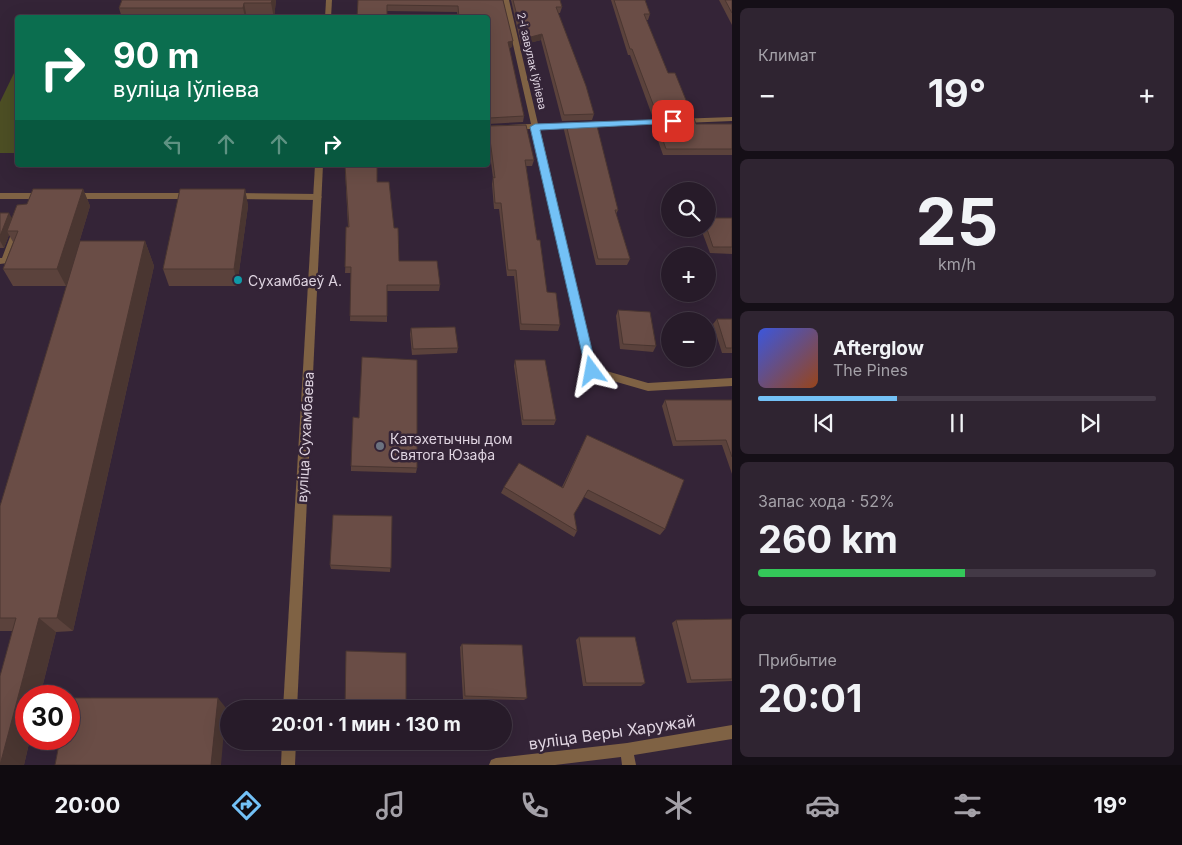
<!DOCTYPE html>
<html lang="ru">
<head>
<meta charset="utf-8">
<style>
	:root { --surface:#271b29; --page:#2f2431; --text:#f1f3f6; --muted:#a4a1a8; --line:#433946; --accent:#73c1f6 }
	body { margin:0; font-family:Inter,sans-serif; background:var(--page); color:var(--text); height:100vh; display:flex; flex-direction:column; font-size:19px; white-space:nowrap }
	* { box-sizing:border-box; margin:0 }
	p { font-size:16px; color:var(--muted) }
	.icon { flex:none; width:28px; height:28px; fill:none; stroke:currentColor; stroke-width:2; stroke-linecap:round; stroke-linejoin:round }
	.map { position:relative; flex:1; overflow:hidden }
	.details { display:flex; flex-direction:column; gap:8px; padding:8px; background:#150f17; width:450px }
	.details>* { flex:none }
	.hud { position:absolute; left:15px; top:15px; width:475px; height:152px; border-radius:5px; box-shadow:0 5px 20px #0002,0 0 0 1px var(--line); background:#0b6e4f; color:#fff; overflow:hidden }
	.controls { position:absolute; left:661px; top:182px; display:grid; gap:10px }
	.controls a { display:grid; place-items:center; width:55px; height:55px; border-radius:50%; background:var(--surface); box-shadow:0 5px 20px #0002,0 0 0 1px var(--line); font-size:25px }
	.speed { position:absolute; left:15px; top:685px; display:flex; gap:10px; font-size:25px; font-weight:700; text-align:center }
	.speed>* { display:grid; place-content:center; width:65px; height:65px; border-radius:50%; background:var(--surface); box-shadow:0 5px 20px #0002,0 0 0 1px var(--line); line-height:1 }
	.speed .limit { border:8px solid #d22; background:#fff; color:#111 }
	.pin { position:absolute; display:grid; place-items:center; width:42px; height:42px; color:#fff; margin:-21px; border-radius:10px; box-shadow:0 2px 8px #0006 }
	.me { position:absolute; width:55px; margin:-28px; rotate:347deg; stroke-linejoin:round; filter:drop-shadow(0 0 4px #0008) }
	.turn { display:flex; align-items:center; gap:18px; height:105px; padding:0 15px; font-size:22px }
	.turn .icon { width:65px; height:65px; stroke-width:2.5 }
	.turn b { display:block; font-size:35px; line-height:42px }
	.lanes { display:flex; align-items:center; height:48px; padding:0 15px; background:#0003; justify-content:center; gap:25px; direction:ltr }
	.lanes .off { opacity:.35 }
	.big { font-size:38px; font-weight:700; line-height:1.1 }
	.details .widget { flex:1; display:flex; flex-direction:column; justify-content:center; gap:8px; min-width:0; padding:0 18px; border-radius:8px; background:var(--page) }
	.details .dial { align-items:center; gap:0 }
	.dial b { font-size:65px; line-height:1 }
	.song { display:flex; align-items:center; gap:15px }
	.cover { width:60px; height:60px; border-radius:8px; background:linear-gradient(135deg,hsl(230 70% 55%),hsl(20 70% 35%)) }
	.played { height:5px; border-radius:2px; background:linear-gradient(90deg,var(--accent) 35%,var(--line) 35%) }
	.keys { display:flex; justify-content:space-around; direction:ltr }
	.heat { display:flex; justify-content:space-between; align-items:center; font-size:28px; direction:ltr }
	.charge { height:8px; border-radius:4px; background:linear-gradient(90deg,#34c759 52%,var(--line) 0) }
	.trip { position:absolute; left:220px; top:700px; width:292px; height:50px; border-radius:25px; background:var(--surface); box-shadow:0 5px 20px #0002,0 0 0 1px var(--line); font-weight:700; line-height:50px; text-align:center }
	.tabs { display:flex; height:80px; justify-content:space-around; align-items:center; background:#100b10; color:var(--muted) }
	.tabs .icon { width:35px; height:35px }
	.tabs .active { color:var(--accent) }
	.tabs b { font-size:22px; color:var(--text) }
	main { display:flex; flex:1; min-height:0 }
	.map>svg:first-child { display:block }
	.green { fill:#4d4f24 }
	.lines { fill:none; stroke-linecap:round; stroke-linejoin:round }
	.service { fill:#7f6244; fill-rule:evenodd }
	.minor { fill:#7f6244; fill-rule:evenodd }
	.wall { fill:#5b423c }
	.shaded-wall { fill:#4a3631 }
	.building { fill:#6a4d46; stroke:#4a3631 }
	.route { fill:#73c1f6; stroke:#4b7da0 }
	.culture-dot { fill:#0f9aa8; stroke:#342437; stroke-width:2 }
	.worship-dot { fill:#6b7280; stroke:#342437; stroke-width:2 }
	.labels { text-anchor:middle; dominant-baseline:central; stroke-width:5; stroke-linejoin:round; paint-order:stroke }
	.far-street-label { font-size:11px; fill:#dfd4e1; stroke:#342437 }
	.poi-label { font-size:14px; fill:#dfd4e1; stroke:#342437; text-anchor:start }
	.street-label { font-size:14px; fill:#dfd4e1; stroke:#342437 }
	.near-street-label { font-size:16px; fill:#dfd4e1; stroke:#342437 }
</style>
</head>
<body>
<main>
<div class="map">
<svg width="732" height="765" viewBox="0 0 732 765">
	<rect width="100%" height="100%" fill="#342437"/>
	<path class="green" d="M15 71H18L17 153H0V102Z"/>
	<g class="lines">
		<g class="service">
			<path d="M0 193H44L48 196 44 199H0Z"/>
			<path d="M74 193H192L196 196 192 199H74L70 196Z"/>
			<path d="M234 193 318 194 322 197 318 200 234 199 230 196Z"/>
			<path d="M17 226 21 229 9 261 8 263 0 264V258H2L13 229Z"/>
		</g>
		<g class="minor">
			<path d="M326 0H332L331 18H325Z"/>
			<path d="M503 0H509L538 124 732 117V121L540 129 596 368 648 383 732 378V386L648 391 589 374 532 129 488 130V126L531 124Z"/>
			<path d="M315 165H323L297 709H283Z"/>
			<path d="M732 725V739L634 755 636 765H622L621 757 555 765H489L491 760 496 758 627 743Z"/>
			<path d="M282 741H296L295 765H281Z"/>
		</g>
	</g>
	<g class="wall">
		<path d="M122 0H276L274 18H122L119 8Z"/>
		<path d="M358 0H503L512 47 509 48 524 116 523 122 488 124 534 160 532 166H526L537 240 547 292 560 325 558 331 520 330 514 276H507L499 209H494L492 184 493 178 488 139V18H458L457 12 387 11Z"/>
		<path d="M511 0H560L562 7 560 13H558L594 114 592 120 562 121 541 40 521 45Z"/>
		<path d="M611 0H645L650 14 648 20H646L668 73 690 110 688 117 653 118 630 55H628Z"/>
		<path d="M719 0H732V25Z"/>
		<path d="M659 120 696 124H732V155H663L655 132 657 128 656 126Z"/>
		<path d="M566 124 618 210 616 214 630 259 627 265H596L564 130Z"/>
		<path d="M337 165H377V182L394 228 399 261 440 285 439 291H387V322L350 321 351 273H345L348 227 345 168H338Z"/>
		<path d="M83 189 90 206 66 286H13L3 269 13 242 9 235 4 248H0V213L12 218 27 204Z"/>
		<path d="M245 189 248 206 237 286H169L163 269Z"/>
		<path d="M732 218V254L710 253 701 229H708Z"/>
		<path d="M145 241 154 266 73 631 56 632 40 696H26L30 739 24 765H0L12 631H0V506Z"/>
		<path d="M618 310 656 346 653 352 620 349 616 316Z"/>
		<path d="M717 319H732V353H722L713 324Z"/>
		<path d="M411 328 458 348 457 353 412 355 410 334Z"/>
		<path d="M515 360 556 420 554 425H522L514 366Z"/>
		<path d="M665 400H732V474L722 445 673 446 662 406Z"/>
		<path d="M587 435 665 529 660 535 584 497 574 514 577 531 574 537 501 493 504 487H562Z"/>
		<path d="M351 466 417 468 416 473 351 471Z"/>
		<path d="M392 516 390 572 331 569 330 565Z"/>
		<path d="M732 619V681L687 683 672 623 676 620Z"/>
		<path d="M579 637 645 683 641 686H583L576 640Z"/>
		<path d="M462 644 527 698 524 700 463 699 460 647Z"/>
	</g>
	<g class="shaded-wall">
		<path d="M272 0H276L274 18 271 3Z"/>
		<path d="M244 3 247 18H245L243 8Z"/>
		<path d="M542 34 541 40 521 45 523 39Z"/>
		<path d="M513 41 512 47 507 48 508 42Z"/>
		<path d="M83 189 90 206 66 286 57 269Z"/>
		<path d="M245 189 248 206 237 286 234 269Z"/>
		<path d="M9 213 14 222 7 231 9 235 4 248 0 241V236Z"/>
		<path d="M145 241 154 266 73 631 57 618Z"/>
		<path d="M39 618 56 632 40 696H26V739H30L24 765H0Z"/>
		<path d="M218 698 226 708 221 765H211Z"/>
	</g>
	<g class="building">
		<path d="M122 0H272L271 3H244L243 8H119Z"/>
		<path d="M358 0H503L513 41 508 42 524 116 489 118 488 123V18H459L458 6 387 5V18H357Z"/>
		<path d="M513 0H560L562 7H556L586 86 594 114 564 115 542 34 523 39Z"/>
		<path d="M614 0H645L650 14H644L668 73H675L690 110 656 112 632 49H630Z"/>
		<path d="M725 0H732V13Z"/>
		<path d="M694 118 696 124H732V149H666L658 126H661L659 120Z"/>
		<path d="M596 122 618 210H615L630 259H598L566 124Z"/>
		<path d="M488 124 489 126 526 125 534 160H525L537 240H540L547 292 556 293 560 325 521 324 516 270H508L501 203H495L493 177 495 178Z"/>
		<path d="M345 165H377V182H389L394 228H398L399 261H437L440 285H387V316H350L351 267H345L346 227H349Z"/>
		<path d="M33 189H83L57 269H3L18 231H7L17 205 27 204Z"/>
		<path d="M180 189H245L234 269H163Z"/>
		<path d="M0 213H9L0 236Z"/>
		<path d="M708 218H732V247H713L707 229H708Z"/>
		<path d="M80 241H145L57 618H39L0 765V676L16 618H0V506Z"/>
		<path d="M618 310 650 312 656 346 623 344Z"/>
		<path d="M717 319H732V348H726Z"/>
		<path d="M455 327 458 348 413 349 411 328Z"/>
		<path d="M362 357 417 360V468L351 466 353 417 359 418Z"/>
		<path d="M515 360H545L556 420H523Z"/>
		<path d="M665 400H732V457L726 440 676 441Z"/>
		<path d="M587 435 684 480 665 529 588 490 574 514 577 531 504 487 519 463 563 488Z"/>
		<path d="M333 515 392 516 391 568 330 565Z"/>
		<path d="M732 619V679L691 680 676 620Z"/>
		<path d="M579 637H635L645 683H586Z"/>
		<path d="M462 644 522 645 527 698 465 696Z"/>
		<path d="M346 651 406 653V709H345Z"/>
		<path d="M69 698H218L211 765H55L60 739H69Z"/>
	</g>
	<path class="route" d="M673 119 677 121 676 123 540 130 597 371 592 375 586 371 530 127 535 124Z"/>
	<circle class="culture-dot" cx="238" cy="280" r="5"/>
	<circle class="worship-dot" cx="380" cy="446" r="5"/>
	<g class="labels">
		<g class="far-street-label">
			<text transform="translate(532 61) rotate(77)">2-і завулак Іўліева</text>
		</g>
		<g class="poi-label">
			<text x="248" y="280">Сухамбаеў А.</text>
			<text x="390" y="438">Катэхетычны дом<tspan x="390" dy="16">Святога Юзафа</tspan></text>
		</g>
		<g class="street-label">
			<text transform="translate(305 437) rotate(-87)">вуліца Сухамбаева</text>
		</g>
		<g class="near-street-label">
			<text transform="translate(612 732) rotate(-8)">вуліца Веры Харужай</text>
		</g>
	</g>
</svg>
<div class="controls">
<a><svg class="icon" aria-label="search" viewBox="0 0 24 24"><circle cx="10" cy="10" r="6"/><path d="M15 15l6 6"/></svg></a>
<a>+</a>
<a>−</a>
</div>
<div class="speed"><div class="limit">30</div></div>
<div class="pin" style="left:673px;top:121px;background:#d93025"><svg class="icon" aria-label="arrive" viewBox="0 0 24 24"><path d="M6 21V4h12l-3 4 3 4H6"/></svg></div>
<svg class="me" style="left:592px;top:371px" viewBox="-20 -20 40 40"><path d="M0-17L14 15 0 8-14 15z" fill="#73c1f6" stroke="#fff" stroke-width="4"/></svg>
<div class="trip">20:01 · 1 мин · 130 m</div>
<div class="hud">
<div class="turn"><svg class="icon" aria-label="right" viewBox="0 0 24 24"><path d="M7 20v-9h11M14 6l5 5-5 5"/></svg><div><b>90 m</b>вуліца Іўліева</div></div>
<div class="lanes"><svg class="icon off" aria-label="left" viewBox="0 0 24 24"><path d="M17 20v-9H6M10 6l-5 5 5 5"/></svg><svg class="icon off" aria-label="ahead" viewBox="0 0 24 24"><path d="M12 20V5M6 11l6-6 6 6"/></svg><svg class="icon off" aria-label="ahead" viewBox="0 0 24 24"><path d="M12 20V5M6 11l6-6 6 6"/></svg><svg class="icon" aria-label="right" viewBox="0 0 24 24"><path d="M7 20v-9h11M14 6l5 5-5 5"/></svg></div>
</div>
</div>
<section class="details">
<div class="widget"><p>Климат</p>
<div class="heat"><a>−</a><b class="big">19°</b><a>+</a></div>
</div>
<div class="widget dial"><b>25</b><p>km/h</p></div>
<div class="widget">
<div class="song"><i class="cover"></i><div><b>Afterglow</b><p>The Pines</p></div></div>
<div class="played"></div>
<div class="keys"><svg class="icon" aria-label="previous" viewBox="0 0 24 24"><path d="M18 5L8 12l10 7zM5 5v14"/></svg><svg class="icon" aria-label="pause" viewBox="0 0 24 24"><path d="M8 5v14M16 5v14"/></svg><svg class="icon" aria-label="next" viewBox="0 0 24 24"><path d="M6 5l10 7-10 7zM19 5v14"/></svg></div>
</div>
<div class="widget"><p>Запас хода · 52%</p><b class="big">260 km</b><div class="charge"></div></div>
<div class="widget"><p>Прибытие</p><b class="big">20:01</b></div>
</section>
</main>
<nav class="tabs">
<b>20:00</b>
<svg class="icon active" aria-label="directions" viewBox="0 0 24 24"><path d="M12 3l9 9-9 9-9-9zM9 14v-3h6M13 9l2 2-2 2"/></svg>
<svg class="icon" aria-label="music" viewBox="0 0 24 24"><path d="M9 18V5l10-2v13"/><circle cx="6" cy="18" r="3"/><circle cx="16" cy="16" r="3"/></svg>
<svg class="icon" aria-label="phone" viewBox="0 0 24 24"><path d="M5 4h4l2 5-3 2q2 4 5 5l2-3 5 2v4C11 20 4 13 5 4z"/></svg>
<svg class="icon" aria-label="climate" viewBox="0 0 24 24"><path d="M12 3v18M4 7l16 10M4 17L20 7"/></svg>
<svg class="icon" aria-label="car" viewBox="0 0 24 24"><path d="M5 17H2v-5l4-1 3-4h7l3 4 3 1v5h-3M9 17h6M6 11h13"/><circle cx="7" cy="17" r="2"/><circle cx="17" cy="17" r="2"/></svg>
<svg class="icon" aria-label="filters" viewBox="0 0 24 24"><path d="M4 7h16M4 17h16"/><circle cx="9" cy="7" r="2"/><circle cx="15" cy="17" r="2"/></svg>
<b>19°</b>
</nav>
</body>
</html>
